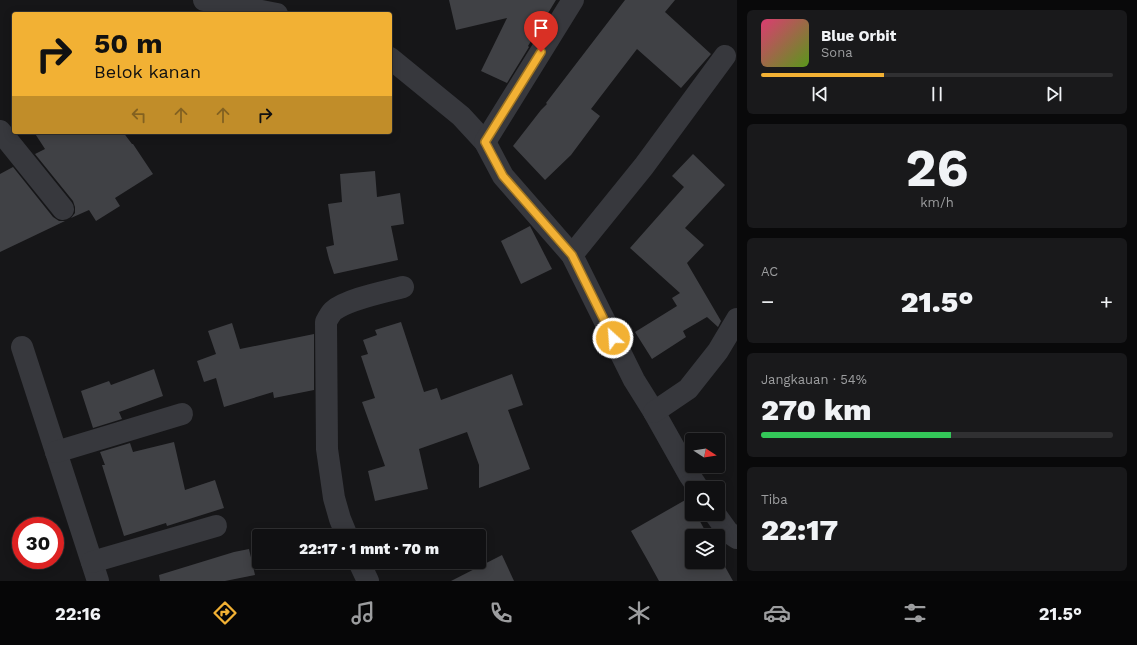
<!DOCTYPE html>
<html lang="id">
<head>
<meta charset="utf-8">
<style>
	:root { --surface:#101012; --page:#19191b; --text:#f1f3f6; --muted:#9c9d9f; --line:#303032; --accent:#f2b134 }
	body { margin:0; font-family:"Work Sans",sans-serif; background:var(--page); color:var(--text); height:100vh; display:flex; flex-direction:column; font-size:15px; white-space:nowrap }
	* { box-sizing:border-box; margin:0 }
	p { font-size:13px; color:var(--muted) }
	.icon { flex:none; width:22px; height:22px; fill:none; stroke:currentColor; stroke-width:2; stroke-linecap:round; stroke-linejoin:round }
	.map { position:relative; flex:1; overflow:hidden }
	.details { display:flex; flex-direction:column; gap:10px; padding:10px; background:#09090a; width:400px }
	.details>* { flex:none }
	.hud { position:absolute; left:12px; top:12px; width:380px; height:122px; border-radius:4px; box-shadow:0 2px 10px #0003,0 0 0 1px var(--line); background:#f2b134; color:#111; overflow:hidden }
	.needle { width:26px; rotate:102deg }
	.fabs { position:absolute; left:685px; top:433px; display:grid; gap:8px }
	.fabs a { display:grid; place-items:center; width:40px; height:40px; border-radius:4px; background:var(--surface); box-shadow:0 2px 10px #0003,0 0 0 1px var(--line); font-size:20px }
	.speed { position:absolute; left:12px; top:517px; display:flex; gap:8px; font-size:20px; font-weight:700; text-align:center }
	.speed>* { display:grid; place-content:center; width:52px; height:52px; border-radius:50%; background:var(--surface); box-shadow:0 2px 10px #0003,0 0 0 1px var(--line); line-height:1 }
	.speed .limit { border:6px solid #d22; background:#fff; color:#111 }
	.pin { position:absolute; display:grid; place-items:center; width:34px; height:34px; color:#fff; margin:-41px -17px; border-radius:50% 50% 50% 0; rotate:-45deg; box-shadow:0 0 4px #0007 }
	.pin .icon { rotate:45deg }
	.me { position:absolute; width:44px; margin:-22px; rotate:334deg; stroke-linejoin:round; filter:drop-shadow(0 0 3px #0008) }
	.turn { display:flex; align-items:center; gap:14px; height:84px; padding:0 16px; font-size:18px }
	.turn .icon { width:52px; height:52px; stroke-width:2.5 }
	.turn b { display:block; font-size:28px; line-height:34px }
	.lanes { display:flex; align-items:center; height:38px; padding:0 16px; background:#0003; justify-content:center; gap:20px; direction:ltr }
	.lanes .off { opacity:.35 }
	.big { font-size:30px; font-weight:800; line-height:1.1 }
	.details .tile { flex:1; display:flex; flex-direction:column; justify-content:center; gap:6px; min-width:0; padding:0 14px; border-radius:6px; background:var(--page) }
	.details .dial { align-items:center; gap:0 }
	.dial b { font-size:52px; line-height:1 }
	.song { display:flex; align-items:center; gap:12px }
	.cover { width:48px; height:48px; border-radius:6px; background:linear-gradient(135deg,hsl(340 70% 55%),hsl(90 70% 35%)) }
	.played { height:4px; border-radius:2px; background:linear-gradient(90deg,var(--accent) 35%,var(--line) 35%) }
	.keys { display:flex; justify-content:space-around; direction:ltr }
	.heat { display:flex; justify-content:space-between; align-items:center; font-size:22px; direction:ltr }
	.charge { height:6px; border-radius:3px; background:linear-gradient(90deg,#34c759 54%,var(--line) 0) }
	.trip { position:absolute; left:252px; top:529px; width:234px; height:40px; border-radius:4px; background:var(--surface); box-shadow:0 2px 10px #0003,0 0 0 1px var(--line); font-weight:800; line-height:40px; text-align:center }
	.tab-bar { display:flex; height:64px; justify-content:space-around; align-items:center; background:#060607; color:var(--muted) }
	.tab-bar .icon { width:28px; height:28px }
	.tab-bar .on { color:var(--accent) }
	.tab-bar b { font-size:18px; color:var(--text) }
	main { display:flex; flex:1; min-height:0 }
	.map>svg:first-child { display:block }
	.building { fill:#404145 }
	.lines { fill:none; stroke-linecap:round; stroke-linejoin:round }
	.minor { stroke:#37383d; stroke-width:22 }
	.route-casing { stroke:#9d7322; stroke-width:10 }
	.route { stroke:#f2b134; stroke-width:7 }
</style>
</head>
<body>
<main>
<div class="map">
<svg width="737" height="581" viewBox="0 0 737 581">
	<rect width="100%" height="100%" fill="#161618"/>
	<g class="building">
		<path d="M449 0H556L528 46 529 47 507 83 481 71 507 18 456 30Z"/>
		<path d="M625 0H675L665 12 711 54 681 88 637 49 591 109 600 116 571 155 545 180 513 146 541 110 547 104 546 103Z"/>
		<path d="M34 132H123L132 144H133L153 174 115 198 120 206 96 221 89 210 71 218 75 213V207L73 201 35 154 45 149Z"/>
		<path d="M693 154 725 185 685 228 704 245 687 263 721 321 718 327 707 317 683 331 686 337 652 359 635 332 677 306 672 298 680 293 630 248 684 187 672 176Z"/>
		<path d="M13 167 53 217 59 221H65L0 252V174Z"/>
		<path d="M375 171 377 197 400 193 404 224 391 226 398 260 334 274 329 259 326 247 334 245 328 204 342 202 340 174Z"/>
		<path d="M530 226 552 269 521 284 501 241Z"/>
		<path d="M401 322 424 392 437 388 441 400 512 374 523 405 508 410 530 469 479 488V465L467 432 419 449 428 489 375 501 368 471 385 466 362 402 375 398 361 356 368 354 363 340 377 335 375 330Z"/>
		<path d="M232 323 240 349 314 334V390L274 398 273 392 224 407 216 378 204 382 197 361 216 354 208 331Z"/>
		<path d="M154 369 163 396 119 412 122 419 93 428 81 391 109 381 111 385Z"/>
		<path d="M174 442 185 490 215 480 224 508 167 526 166 523 124 536 102 465H105L100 452 130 443 133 452Z"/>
		<path d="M687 499 692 507V514H696L708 536H692V562H718V554L733 581H659L648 561 631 531Z"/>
		<path d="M249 549 255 575 225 581H160L159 575 234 552Z"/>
		<path d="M502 555 514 581H451Z"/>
	</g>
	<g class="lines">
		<g class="minor">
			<path d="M204 0 277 14"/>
			<path d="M390 58 461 116 485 142 503 176 572 255 634 380 654 412 690 476 698 488"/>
			<path d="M0 131 63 209"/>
			<path d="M485 142 573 0"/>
			<path d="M572 255 644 166 725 56"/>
			<path d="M22 347 98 581"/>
			<path d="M654 412 688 389 718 351 737 319"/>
			<path d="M56 452 182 414"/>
			<path d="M715 514 728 532 737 538"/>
			<path d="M347 536 340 519 334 498 327 449 326 322C328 318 330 314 333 311 347 299 384 292 403 287"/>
			<path d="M92 562 216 526"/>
			<path d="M359 562 368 581"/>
		</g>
	</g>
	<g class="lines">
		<g class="route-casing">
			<path id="route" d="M541 52 485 142 503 176 572 255 613 338"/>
		</g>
		<use href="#route" class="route"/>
	</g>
</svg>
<div class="fabs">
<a><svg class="needle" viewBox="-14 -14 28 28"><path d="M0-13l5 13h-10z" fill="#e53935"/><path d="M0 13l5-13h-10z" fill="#9c9d9f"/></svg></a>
<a><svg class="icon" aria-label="search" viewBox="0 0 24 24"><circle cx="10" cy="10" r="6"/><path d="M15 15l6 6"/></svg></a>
<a><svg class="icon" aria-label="layers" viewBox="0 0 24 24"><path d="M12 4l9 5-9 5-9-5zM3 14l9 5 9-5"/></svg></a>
</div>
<div class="speed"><div class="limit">30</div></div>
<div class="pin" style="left:541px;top:52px;background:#d93025"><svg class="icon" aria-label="arrive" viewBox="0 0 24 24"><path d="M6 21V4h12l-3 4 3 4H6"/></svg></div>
<svg class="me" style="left:613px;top:338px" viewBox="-20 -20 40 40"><circle r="17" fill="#f2b134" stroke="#fff" stroke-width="3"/><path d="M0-11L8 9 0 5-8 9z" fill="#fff"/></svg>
<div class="trip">22:17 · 1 mnt · 70 m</div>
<div class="hud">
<div class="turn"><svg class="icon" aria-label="right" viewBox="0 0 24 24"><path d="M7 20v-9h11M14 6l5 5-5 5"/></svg><div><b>50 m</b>Belok kanan</div></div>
<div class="lanes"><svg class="icon off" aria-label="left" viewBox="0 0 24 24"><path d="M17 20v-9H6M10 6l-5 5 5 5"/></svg><svg class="icon off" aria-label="ahead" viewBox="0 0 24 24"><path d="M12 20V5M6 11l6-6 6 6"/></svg><svg class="icon off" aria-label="ahead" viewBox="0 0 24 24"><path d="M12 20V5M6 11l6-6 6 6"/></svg><svg class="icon" aria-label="right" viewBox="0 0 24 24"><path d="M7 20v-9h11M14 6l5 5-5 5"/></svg></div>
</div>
</div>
<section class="details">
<div class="tile">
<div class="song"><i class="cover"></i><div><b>Blue Orbit</b><p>Sona</p></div></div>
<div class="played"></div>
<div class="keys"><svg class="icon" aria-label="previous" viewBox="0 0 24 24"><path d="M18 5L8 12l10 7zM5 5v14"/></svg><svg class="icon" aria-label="pause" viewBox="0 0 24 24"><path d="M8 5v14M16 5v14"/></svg><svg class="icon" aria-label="next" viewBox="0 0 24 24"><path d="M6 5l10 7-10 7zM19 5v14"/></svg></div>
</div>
<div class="tile dial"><b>26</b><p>km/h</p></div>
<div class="tile"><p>AC</p>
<div class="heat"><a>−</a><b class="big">21.5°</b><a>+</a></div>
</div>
<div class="tile"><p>Jangkauan · 54%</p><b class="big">270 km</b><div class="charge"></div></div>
<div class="tile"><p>Tiba</p><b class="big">22:17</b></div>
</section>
</main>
<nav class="tab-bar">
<b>22:16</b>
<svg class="icon on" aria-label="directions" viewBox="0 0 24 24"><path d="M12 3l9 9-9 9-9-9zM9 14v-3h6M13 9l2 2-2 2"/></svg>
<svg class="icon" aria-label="music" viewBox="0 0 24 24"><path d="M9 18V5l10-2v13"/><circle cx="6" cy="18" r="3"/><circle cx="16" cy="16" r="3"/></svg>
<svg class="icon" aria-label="phone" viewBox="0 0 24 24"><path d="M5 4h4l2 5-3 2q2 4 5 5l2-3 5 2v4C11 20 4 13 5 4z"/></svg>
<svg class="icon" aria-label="climate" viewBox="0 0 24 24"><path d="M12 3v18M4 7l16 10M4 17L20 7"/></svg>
<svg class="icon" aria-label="car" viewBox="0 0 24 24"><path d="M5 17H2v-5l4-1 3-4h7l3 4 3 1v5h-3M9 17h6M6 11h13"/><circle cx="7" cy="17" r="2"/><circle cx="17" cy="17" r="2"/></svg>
<svg class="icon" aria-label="filters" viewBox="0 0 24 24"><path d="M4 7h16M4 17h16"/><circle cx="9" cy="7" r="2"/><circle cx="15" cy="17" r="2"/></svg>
<b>21.5°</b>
</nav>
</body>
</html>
